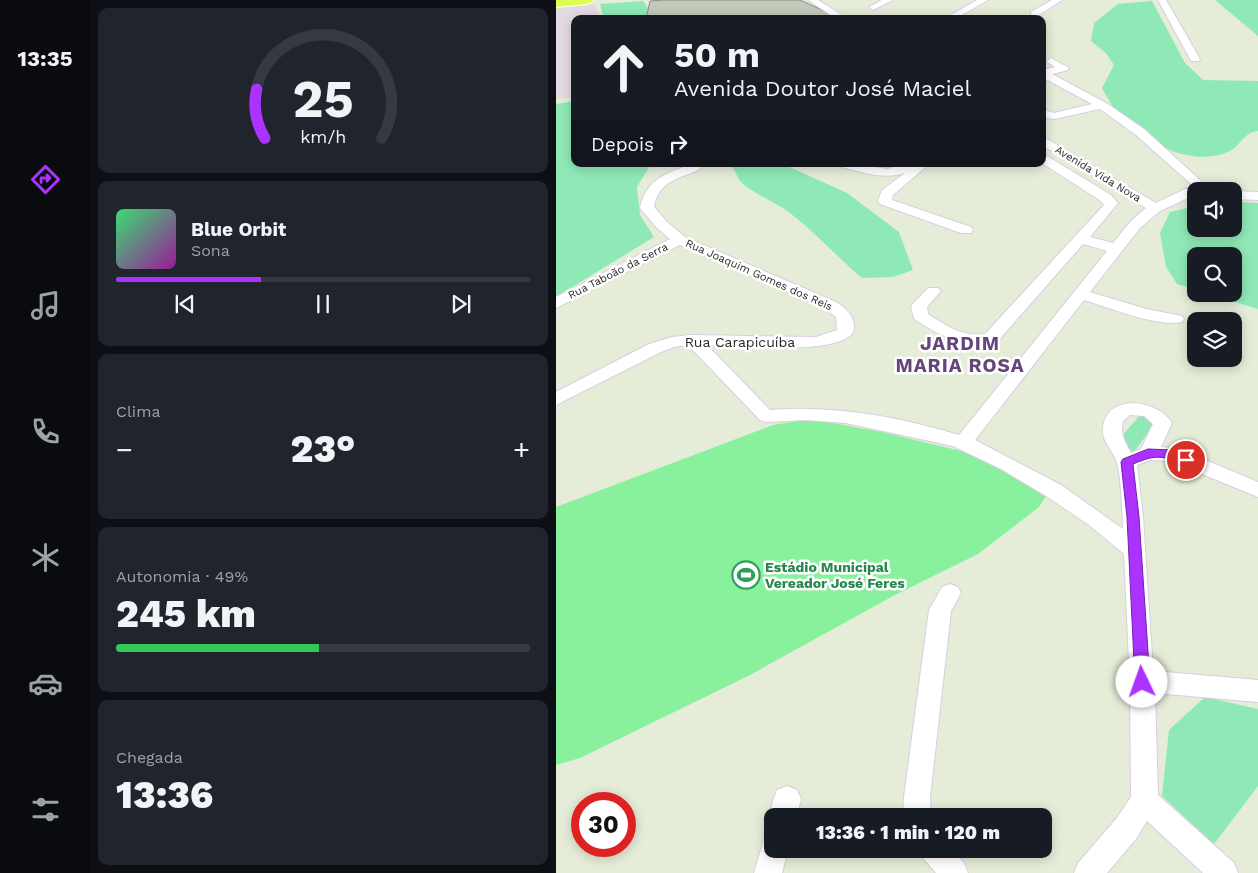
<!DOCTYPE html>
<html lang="pt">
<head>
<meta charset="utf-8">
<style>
	:root { --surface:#171b24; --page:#20242c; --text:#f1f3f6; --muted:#9ea1a6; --line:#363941; --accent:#ac33ff }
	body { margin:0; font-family:"Work Sans",sans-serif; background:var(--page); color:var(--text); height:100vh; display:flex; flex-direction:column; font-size:19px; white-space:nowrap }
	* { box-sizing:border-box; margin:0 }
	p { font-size:16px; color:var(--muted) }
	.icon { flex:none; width:28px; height:28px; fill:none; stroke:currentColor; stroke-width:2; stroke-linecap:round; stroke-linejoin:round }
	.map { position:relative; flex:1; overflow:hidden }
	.details { display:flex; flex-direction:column; gap:8px; padding:8px; background:#0d0f14; width:466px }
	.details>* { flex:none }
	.top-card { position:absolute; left:15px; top:15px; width:475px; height:152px; border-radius:10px; box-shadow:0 2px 12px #0003; background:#171b24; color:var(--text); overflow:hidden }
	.tools { position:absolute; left:631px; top:182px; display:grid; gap:10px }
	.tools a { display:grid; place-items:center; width:55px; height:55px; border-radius:10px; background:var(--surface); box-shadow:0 2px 12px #0003; font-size:25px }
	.speed { position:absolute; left:15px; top:792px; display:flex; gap:10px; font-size:25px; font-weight:700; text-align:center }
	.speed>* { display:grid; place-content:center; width:65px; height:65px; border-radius:50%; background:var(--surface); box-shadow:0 2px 12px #0003; line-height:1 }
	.speed .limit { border:8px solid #d22; background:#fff; color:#111 }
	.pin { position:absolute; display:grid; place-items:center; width:42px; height:42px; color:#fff; margin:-21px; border:2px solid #fff; border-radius:50%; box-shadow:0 1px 5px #0007 }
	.me { position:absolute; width:55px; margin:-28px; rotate:357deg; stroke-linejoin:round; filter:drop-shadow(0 0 4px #0008) }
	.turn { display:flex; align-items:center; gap:18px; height:105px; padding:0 20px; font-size:22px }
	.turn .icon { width:65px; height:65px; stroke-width:2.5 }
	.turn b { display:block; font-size:35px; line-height:42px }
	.then { display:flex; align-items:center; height:48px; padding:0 20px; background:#0003; gap:10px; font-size:19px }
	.big { font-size:38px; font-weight:800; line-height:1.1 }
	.details .widget { flex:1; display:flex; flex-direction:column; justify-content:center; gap:8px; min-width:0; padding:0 18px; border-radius:10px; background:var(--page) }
	.details .dial { align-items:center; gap:0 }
	.dial svg { height:130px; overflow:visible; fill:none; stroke:var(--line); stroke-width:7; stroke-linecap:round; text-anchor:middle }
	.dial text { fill:var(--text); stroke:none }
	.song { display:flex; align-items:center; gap:15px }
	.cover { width:60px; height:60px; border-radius:8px; background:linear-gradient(135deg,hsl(140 70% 55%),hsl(300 70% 35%)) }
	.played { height:5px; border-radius:2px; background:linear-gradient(90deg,var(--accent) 35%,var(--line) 35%) }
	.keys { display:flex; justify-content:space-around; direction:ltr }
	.heat { display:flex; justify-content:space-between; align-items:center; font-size:28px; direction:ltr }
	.charge { height:8px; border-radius:4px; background:linear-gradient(90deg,#34c759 49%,var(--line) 0) }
	.trip { position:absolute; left:208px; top:808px; width:288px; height:50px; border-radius:10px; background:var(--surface); box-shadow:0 2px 12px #0003; font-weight:800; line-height:50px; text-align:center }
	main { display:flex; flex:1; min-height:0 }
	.tab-bar { display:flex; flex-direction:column; width:90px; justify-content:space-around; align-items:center; background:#090b0e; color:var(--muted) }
	.tab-bar .icon { width:35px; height:35px }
	.tab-bar .on { color:var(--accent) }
	.tab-bar b { font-size:22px; color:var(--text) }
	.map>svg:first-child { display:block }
	.industrial { fill:#e4dae3 }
	.green { fill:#8fe9b6 }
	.pitch { fill:#89f19e }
	.building { fill:#c4cabb; stroke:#898d83 }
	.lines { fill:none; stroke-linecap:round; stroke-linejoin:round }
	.street-casing { stroke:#dacde3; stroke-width:2 }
	.highway-casing { stroke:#fff; stroke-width:2 }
	.street { fill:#fff; fill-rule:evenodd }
	.highway { fill:#daff51; fill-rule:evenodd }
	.route { fill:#ac33ff; stroke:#7021a6 }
	.labels { text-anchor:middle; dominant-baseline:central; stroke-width:5; stroke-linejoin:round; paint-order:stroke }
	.far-street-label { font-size:11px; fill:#282828; stroke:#fff }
	.street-label { font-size:14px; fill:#282828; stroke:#fff }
	.leisure-label { font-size:14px; font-weight:bold; fill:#27864d; stroke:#fff; text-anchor:start }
	.district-label { font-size:19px; font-weight:bold; letter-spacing:1px; fill:#66457d; stroke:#fff }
</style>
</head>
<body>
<main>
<nav class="tab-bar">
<b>13:35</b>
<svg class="icon on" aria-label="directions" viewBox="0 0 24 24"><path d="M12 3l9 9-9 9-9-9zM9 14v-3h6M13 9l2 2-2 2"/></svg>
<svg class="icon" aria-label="music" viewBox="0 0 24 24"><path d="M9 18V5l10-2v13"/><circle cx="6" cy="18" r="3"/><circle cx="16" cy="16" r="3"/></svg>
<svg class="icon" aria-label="phone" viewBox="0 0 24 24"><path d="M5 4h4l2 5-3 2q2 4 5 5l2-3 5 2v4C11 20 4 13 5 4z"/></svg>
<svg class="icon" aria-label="climate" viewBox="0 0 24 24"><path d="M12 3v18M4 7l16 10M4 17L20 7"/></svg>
<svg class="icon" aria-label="car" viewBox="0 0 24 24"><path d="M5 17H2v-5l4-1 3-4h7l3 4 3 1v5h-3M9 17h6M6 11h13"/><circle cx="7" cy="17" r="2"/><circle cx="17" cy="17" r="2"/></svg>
<svg class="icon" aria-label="filters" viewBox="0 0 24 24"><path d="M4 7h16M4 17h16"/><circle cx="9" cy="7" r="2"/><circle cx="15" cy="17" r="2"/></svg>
</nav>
<section class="details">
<div class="widget dial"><svg viewBox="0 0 100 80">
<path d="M14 69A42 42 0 1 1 86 69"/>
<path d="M14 69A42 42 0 0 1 9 39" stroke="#ac33ff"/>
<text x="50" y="56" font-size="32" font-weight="700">25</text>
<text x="50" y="72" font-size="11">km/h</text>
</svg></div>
<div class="widget">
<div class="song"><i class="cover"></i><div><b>Blue Orbit</b><p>Sona</p></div></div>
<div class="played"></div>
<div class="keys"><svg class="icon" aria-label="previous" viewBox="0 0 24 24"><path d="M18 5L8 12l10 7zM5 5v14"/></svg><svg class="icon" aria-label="pause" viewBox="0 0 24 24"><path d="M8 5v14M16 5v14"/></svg><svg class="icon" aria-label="next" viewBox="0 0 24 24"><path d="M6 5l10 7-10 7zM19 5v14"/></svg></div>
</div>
<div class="widget"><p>Clima</p>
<div class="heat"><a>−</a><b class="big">23°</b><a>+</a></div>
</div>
<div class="widget"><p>Autonomia · 49%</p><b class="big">245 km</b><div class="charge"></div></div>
<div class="widget"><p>Chegada</p><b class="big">13:36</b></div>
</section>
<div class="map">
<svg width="702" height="873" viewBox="0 0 702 873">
	<rect width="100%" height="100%" fill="#e5ecd8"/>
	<path class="industrial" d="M39 4 42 19H19V97L0 99V8Z"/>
	<g class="green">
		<path d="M659 0H702V36Z"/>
		<path d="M87 1 96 14 95 19H48L44 4Z"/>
		<path d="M596 1 629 63 647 80 702 81V131C688 132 684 146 674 151 637 168 595 145 568 120 559 112 552 99 546 88L558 65 550 53 535 41 538 23 562 4Z"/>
		<path d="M19 101V164H95L81 187 84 215 98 237 0 297V104Z"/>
		<path d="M171 164H227L291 193 343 232 357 270 337 277 306 278C281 257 260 233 234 213 222 204 193 191 185 182 179 175 180 168 171 164Z"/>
		<path d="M678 202 702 203V309L653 294H678V256H640V290L621 284 610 267 604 233 614 212 640 206V229H678Z"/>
		<path d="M584 415 602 419 578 452 561 442Z"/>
		<path d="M649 697 702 709V786L658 844 606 796 613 730Z"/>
	</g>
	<path class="pitch" d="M255 419 326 432 434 458 490 496 483 507 422 554 337 596 194 675 24 758 0 765V507L217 425Z"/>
	<path class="building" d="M108 0H244L286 19H90L94 1Z"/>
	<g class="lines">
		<g class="street-casing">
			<g id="street">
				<path d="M252 0H262L292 19H281Z"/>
				<path d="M326 0H337L317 10 313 7Z"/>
				<path d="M421 0H432L399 19H388Z"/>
				<path d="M496 0H506L481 16H475V12Z"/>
				<path d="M602 0H610L644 59 643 61H635L634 59Z"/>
				<path d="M495 58 513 68 512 70 496 74 550 103 588 129 656 191H643L580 135 544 109 498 119 486 117V109L498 113 536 104 486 77V70L499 67 490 61Z"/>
				<path d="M486 136 600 203 629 189H639V195L604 211 584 228 534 292 590 309 626 316 628 319 626 322C604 328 551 307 528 300L419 440 505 485 567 529C566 509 566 482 561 463 558 450 545 442 547 428 551 392 602 400 616 423L605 447 623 449 702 482V497L614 461 594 460 581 465 587 517 597 671 702 680V702L599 693 602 795 678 863 682 873H647L591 821 580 839 551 873H518L522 863 560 819 575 797 574 682 568 554 533 525 490 496 445 469 397 446 290 423 250 420 210 422 204 420 132 345 118 347 105 352 0 405V392L93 344 116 337 136 335 260 337 281 330 280 317 268 308 124 245 0 308V297L114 239 101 228 84 208C89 186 101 177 122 169 128 167 134 164 141 164L145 167 143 170C121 179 103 181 98 207L111 222 129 237 280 302C288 307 297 314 298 325 298 328 298 333 295 335 273 355 182 346 151 345L214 410C278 405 343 417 403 435L551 251 527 244 441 342C409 349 385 336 358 319L355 306 372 288H382L385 291 371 307 372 314C389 325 408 338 429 334L548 205 545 201 486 163V153L555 195 562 203 534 237 557 243 574 222 590 208 486 145ZM574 415 588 416 597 424 585 449 575 453C569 442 564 434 567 421Z"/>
				<path d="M284 164H304L331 169 347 164H373L337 195 336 200 415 227 417 230 415 233H405L324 204 322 201 326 190 349 173C327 180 307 172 286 167Z"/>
				<path d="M677 191H678L702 192V200L678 199Z"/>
				<path d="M394 584 402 587 405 593 395 611 374 797 375 816H347L348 797 373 610 386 587Z"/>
				<path d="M231 786 241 790 245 799 241 816H216V823C212 812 217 800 221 790Z"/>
				<path d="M216 836V849H232L226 873H198L208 839Z"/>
				<path d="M364 849H396L408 863 412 873H380L368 859Z"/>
			</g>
		</g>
		<g class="highway-casing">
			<path id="highway" d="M0 0H38L32 4 0 7Z"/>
		</g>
		<use href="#street" class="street"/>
		<use href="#highway" class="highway"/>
	</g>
	<path class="route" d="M592 449 616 450 635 457 636 460 630 464C606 457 603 453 577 464L583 517 594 682 592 687 586 689 581 687 579 682 571 517 565 462 567 459Z"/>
	<defs>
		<g id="stadium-ring" transform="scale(1.4375)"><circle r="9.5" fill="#fff" stroke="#2e9e5b" stroke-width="1.5"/><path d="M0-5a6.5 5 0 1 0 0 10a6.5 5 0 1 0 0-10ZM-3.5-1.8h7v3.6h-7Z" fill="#2e9e5b"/></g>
	</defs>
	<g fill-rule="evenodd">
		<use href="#stadium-ring" x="190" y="575"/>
	</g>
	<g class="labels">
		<g class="far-street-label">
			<text transform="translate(542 174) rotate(31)">Avenida Vida Nova</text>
			<text transform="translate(62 271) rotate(-27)">Rua Taboão da Serra</text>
			<text transform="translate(203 275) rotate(24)">Rua Joaquim Gomes dos Reis</text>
		</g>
		<g class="street-label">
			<text x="184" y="342">Rua Carapicuíba</text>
		</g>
		<g class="leisure-label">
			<text x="209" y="567">Estádio Municipal<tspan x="209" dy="16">Vereador José Feres</tspan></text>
		</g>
		<g class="district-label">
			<text x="404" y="343">JARDIM<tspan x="404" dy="22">MARIA ROSA</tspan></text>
		</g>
	</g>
</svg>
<div class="tools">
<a><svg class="icon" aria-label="sound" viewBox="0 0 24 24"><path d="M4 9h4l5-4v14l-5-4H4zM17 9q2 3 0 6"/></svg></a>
<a><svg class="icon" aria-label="search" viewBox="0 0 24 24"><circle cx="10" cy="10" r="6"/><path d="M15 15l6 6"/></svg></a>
<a><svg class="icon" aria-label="layers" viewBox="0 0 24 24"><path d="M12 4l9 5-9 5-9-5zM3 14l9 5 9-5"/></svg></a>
</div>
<div class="speed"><div class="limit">30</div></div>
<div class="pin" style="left:630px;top:460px;background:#d93025"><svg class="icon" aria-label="arrive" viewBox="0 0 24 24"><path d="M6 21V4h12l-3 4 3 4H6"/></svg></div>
<svg class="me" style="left:586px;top:682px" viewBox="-20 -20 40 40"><circle r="19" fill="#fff"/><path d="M0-13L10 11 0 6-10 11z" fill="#ac33ff"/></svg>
<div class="trip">13:36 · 1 min · 120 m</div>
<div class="top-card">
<div class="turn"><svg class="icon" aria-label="ahead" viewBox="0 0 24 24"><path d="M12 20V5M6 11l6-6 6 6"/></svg><div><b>50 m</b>Avenida Doutor José Maciel</div></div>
<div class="then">Depois<svg class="icon" aria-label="right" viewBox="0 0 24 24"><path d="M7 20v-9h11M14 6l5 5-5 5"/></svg></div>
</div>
</div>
</main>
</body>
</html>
